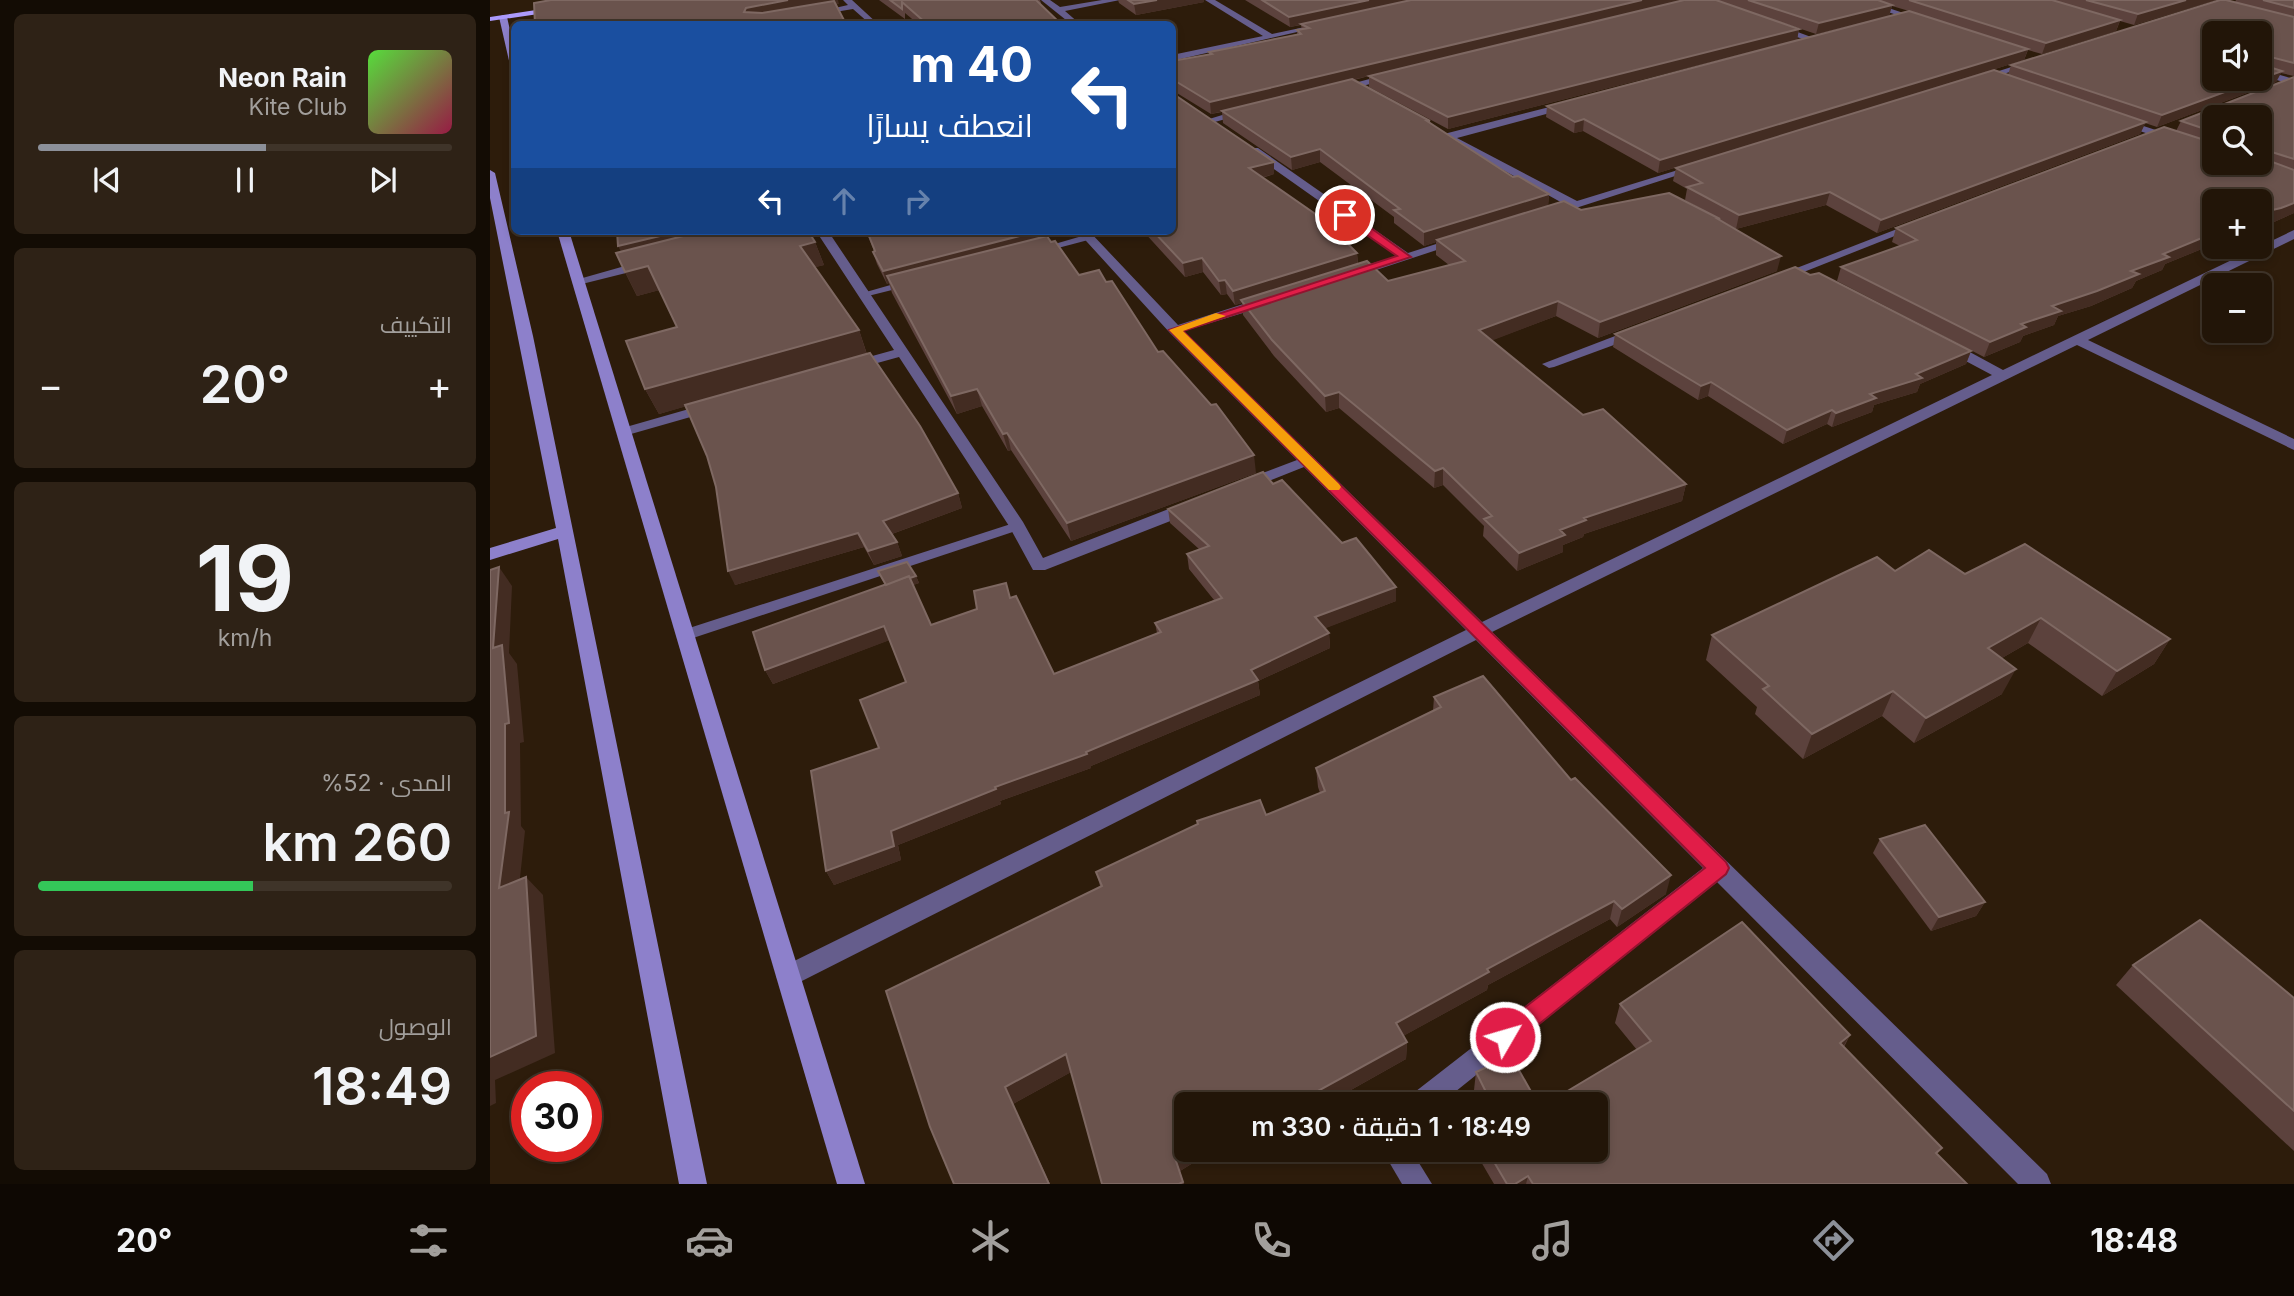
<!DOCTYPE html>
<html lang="ar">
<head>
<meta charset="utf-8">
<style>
	:root { --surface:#221508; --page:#2e2216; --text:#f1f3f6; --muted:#a29f9c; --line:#3f3429; --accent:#8c9099 }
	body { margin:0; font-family:Inter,Cairo,sans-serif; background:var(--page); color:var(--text); direction:rtl; height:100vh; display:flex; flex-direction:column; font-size:26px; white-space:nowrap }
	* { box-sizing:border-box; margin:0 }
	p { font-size:23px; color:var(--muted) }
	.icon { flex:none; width:38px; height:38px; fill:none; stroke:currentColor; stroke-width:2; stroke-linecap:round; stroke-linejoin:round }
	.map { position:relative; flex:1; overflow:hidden; direction:ltr }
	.details { display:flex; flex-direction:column; gap:14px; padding:14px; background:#130c04; width:490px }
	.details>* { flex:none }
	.top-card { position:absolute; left:21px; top:21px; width:665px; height:214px; border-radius:10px; box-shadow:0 4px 10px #0003,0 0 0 2px var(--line); direction:rtl; background:#1a4fa0; color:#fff; overflow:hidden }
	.tools { position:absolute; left:1712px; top:21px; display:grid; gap:14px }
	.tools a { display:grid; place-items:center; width:70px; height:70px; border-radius:10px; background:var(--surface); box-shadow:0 4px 10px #0003,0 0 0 2px var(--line); font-size:35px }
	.speed { position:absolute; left:21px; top:1071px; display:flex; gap:14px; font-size:35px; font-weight:700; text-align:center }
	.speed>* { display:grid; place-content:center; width:91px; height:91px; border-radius:50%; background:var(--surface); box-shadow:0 4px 10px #0003,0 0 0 2px var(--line); line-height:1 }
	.speed .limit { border:10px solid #d22; background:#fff; color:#111 }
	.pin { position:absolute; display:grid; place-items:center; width:60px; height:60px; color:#fff; margin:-30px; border:4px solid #fff; border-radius:50%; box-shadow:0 2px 7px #0007 }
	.me { position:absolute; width:77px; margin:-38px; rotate:52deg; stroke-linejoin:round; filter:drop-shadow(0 0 5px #0008) }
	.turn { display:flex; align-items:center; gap:24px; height:147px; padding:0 28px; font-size:32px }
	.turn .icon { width:91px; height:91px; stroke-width:2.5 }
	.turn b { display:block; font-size:49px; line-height:60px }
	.lanes { display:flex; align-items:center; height:66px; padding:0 28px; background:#0003; justify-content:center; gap:35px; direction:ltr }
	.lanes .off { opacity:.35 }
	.big { font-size:52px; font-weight:600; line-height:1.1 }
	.details .card { flex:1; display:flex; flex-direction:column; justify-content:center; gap:10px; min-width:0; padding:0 24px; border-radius:10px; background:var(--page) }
	.details .dial { align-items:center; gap:0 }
	.dial b { font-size:91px; line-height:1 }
	.song { display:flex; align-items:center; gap:21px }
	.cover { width:84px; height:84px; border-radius:10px; background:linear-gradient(135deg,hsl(110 70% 55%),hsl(340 70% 35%)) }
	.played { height:7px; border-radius:4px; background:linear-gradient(90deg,var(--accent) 55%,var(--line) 55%) }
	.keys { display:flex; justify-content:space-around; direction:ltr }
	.heat { display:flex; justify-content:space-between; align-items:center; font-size:38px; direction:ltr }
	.charge { height:10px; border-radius:5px; background:linear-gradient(90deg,#34c759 52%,var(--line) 0) }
	.trip { position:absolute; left:684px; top:1092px; width:434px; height:70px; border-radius:10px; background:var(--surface); box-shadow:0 4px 10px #0003,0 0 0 2px var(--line); font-weight:600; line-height:70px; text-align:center; direction:rtl }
	.dock { display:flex; height:112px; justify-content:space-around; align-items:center; background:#0e0803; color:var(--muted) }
	.dock .icon { width:49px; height:49px }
	.dock .on { color:var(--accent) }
	.dock b { font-size:32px; color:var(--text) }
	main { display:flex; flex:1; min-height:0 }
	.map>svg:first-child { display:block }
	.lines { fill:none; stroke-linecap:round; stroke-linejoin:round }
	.lane { fill:#655d8c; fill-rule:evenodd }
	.street { fill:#655d8c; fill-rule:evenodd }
	.secondary { fill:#8d80cb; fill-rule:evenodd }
	.primary { fill:#ac9afc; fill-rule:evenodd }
	.wall { fill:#5c423d; fill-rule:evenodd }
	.shaded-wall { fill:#432c22 }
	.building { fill:#6a534d; stroke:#7e6862; stroke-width:2; fill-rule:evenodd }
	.route { fill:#e11d48; stroke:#92132f; stroke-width:2 }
	.slow { fill:#f59e0b }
</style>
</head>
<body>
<main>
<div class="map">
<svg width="1804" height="1184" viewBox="0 0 1804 1184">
	<rect width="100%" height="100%" fill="#2d1c0b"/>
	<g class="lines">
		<g class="lane">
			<path d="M599 234 602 235V239L549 253 544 250Z"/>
			<path d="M418 280 423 283 422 285 374 297 369 294Z"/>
			<path d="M527 522 532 523 534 526 532 529 200 639H190L188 635 190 631Z"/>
		</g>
		<g class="street">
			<path d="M353 0H362L388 24H380L363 9 327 15 323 13 358 5Z"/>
			<path d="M551 0H560L570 7 612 0H630L575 11 590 24H581Z"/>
			<path d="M715 0H725L782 34 829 24 833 26 682 61V55L773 36Z"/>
			<path d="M1363 0H1375L1437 21 1430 23Z"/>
			<path d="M1283 25H1289L1329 40 1325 43 1283 29Z"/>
			<path d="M1540 61 1547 63 1492 81 1484 79Z"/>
			<path d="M1769 69 1804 79V85L1769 75Z"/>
			<path d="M902 73 907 76 905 78 847 92 842 89Z"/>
			<path d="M1079 102 1082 103V107L967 138 1087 201 1201 166 1210 168 1061 216 1057 215V211L1076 205 950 135Z"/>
			<path d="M755 108 760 111 758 113 721 123 716 120Z"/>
			<path d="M1632 119 1724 149V156L1629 124 1627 122Z"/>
			<path d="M760 148H768L918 253 968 237 974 241 865 277H857V271L907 256 760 152Z"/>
			<path d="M1420 224 1430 226 1291 281H1283L1281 278Z"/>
			<path d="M1804 230V239L1598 340 1804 439V450L1587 345 1002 632 1557 1174 1561 1184H1528L1227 882 950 1104H917L921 1095 1213 868 986 640 306 984 298 987 290 984 286 976 290 968 976 630 814 467 761 488H749L747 485 749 482 807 460 680 333 587 231H599L688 325 769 299H779V305L694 331 992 622 1502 375 1455 350V344H1465L1513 370Z"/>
			<path d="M326 231H338L533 522 553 558 694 503H706L708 507 706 511 555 570H543L519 526 409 357 362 370 355 366 357 363 404 350Z"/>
			<path d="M156 260 160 261V267L88 285 82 281Z"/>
			<path d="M1146 328 1153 332 1151 335 1064 367 1059 368 1052 364Z"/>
			<path d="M220 403 225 404 227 407 225 410 134 436 127 432 129 429Z"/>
			<path d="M892 1150H921L942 1184H912Z"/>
		</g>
		<g class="secondary">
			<path d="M13 15 17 17 24 48V68L20 65 9 17Z"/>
			<path d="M0 170 5 173 43 336 217 1184H189L68 539 0 560V548L66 528 0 198Z"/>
			<path d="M67 231H79L375 1184H347Z"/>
		</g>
		<path class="primary" d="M66 7 69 11 0 21V17Z"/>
	</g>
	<g class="wall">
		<path d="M389 0H550L551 3 550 4 571 24H428L415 13V19Z"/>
		<path d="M628 0H714V2L646 15 629 3Z"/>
		<path d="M755 0H1726L1644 25 1630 21 1626 31 1552 54 1538 50 1534 60 1168 173 1093 131 1084 133 1056 117 1057 106 1419 11 1402 6 1399 16 1326 34 1251 9 1309 29 1307 40 958 129 879 87V76L864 80 940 121V123L1023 177 1059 194 1058 206 1091 210 1215 211 1195 200 1197 189 1183 181 1186 168 1518 75 1521 65 1745 2 1746 0H1804V76L1791 73 1786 82 1667 127 1655 123 1650 134 1387 233 1336 205 1246 229 1230 220 1287 271 1108 338 1066 316 1002 340 1093 415 1196 484 1192 501 1094 534 1093 537 1073 545V552L1027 571 993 536 994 526 953 485 944 488 849 408 836 412 784 356 753 315 752 303 745 305 737 294 731 295 713 272 695 277 653 231H682V93L784 174 772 178 867 253 868 264 898 281 959 265 946 255V242L934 246 904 223V217L830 162 802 170 733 123 732 112 721 114 682 90V61L719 55V52L807 34V30H812L811 25 800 27Z"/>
		<path d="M1804 77V213L1784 222 1769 225V201H1724V244L1675 264 1672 270 1646 281 1642 288 1601 306 1568 316 1564 325 1533 336 1530 342 1494 357 1347 281 1351 267 1410 246 1402 242 1406 228 1686 131 1691 121ZM1724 117H1769V163H1724Z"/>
		<path d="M376 231H551L552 237 589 275 616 282 668 352 766 473 581 541 521 450 518 451 492 406 467 414 402 293 399 283 397 284 387 264 383 252 384 251Z"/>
		<path d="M325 242 334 265 325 267 369 330 377 354 468 493 472 508 402 534 407 542 412 556 384 565 374 547 245 585 226 487 217 456 196 406 169 414 155 389 187 327 169 290 147 296 135 272 132 252Z"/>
		<path d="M1320 275 1481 351 1476 364 1430 384 1427 392 1384 405 1382 412 1342 427 1337 424 1293 444 1218 396 1208 400 1123 347 1125 334Z"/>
		<path d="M783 484 852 543 906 587V601L835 628 839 633 840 648 768 681 770 695 601 766V768L510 801 511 804 408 845 411 860 344 885 336 871 389 748 416 682 399 640 283 684 275 670 395 585 388 571 426 576 429 583 423 585 441 625 521 598 564 674 667 633 665 623 724 600 699 569 697 554 709 549 680 523 678 509Z"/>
		<path d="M1405 571 1475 574 1680 639 1664 664 1612 696 1538 643 1512 658V694L1424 743 1392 716 1313 759 1265 714 1267 707 1216 660 1222 635Z"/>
		<path d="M944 697 1176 894 1127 927 1120 919 998 985 997 990 913 1036 917 1042 916 1059 836 1104H696L724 1150 690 1171 694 1184H612L581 1072 523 1104 560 1184H464L610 886 606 872 776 815 830 793 828 787 826 768 943 711Z"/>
		<path d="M1390 839 1495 902 1486 916 1441 931 1383 853Z"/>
		<path d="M1643 965 1804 998V1151L1626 985Z"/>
		<path d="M1130 1004 1360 1035 1354 1047 1452 1148 1447 1154 1477 1184H1004L990 1160 992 1150H1106L1147 1050 1125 1023Z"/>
		<path d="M986 1072 1048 1104H991L984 1090Z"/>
	</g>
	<g class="shaded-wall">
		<path d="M298 0H348L349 4 260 21 254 12 256 8Z"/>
		<path d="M667 0H714V2L646 15 644 4Z"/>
		<path d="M879 0H928L800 27 799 17Z"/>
		<path d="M1152 0H1194L721 114 720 102Z"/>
		<path d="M1696 0H1726L1644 25 1648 14Z"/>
		<path d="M1402 5 1399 16 1326 34 1329 23Z"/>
		<path d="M1630 20 1626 31 1552 54 1556 43Z"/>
		<path d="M1309 29 1307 40 958 129V117Z"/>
		<path d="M1538 49 1534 60 1168 173 1170 160Z"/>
		<path d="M1792 71 1786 82 1667 127 1672 115Z"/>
		<path d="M1094 119 1093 131 1084 133 1085 122Z"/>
		<path d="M1656 122 1650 134 1387 233 1391 220Z"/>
		<path d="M830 149V162L802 170 801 157Z"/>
		<path d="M784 162V174L760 181 759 168Z"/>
		<path d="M1340 192 1336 205 1246 229 1249 215Z"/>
		<path d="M1059 194 1058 207 947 240 946 242 934 246V232Z"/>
		<path d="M1804 203V213L1784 222 1769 225V214Z"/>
		<path d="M191 231H270L137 263 128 246Z"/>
		<path d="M551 231 554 243 397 276 399 283 397 284 393 271Z"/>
		<path d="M1724 233V244L1675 264 1672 270 1646 281 1642 288 1601 306 1568 316 1564 325 1533 336 1530 342 1494 357 1500 342 1562 306 1641 271 1673 254Z"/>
		<path d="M325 242 334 265 319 269 310 246Z"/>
		<path d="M867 253 868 267 751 300 752 303 745 305 743 291Z"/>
		<path d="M1291 256 1287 271 1108 338 1110 322Z"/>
		<path d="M712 258 713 272 695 277 693 263Z"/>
		<path d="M158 266 170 290 147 296 135 272Z"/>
		<path d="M735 280 737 294 731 295 729 281Z"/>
		<path d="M1068 301 1066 316 988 346 989 330Z"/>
		<path d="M369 330 377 355 169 414 155 389Z"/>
		<path d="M1481 351 1476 364 1430 384 1427 392 1384 405 1382 412 1342 427 1346 413 1380 394Z"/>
		<path d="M1221 382 1218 396 1208 400 1211 386Z"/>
		<path d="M487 389 492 406 467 414 461 396Z"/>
		<path d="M849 392V408L836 412 835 396Z"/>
		<path d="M1342 410 1337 424 1293 444 1297 430Z"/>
		<path d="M517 433 521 450 518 451 513 434Z"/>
		<path d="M764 455 766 473 581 541 577 523Z"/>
		<path d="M953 468V485L944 488 945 471Z"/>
		<path d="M1196 484 1192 501 1094 534 1093 537 1073 545V552L1027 571 1029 553 1094 518Z"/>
		<path d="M468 493 472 508 399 535 393 521Z"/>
		<path d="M368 533 374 547 245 585 238 571Z"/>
		<path d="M407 542 412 556 384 565 378 551Z"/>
		<path d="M9 567 22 586 19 653 27 664 34 742 30 743 31 826 35 831 27 906 9 888 15 813 3 648Z"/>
		<path d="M426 576 429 583 400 594 397 587Z"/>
		<path d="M906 587V601L826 632 825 617Z"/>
		<path d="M1551 618 1538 643 1486 673 1498 648Z"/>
		<path d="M394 626 400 640 283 684 275 670Z"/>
		<path d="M839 633 840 648 768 681 770 695 601 766V768L510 801 511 804 408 845 411 860 344 885 336 871 401 831 505 787 596 752 761 670Z"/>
		<path d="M1680 639 1664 664 1612 696 1627 671Z"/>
		<path d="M1526 669 1512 694 1424 743 1436 718Z"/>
		<path d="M1403 691 1392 716 1313 759 1322 734Z"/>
		<path d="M1181 875 1176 894 1127 927 1132 909Z"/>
		<path d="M36 877 53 895 65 1053 5 1080 6 1103 0 1106V1057Z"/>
		<path d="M1124 901 1120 919 998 985 997 990 906 1040V1023L997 969Z"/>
		<path d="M1495 902 1486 916 1441 931 1449 917Z"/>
		<path d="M1360 1035 1349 1054 1350 1043Z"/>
		<path d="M917 1042 916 1059 836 1104H816L815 1098Z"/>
		<path d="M576 1054 583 1071 523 1104 560 1184H559L515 1087Z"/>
		<path d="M784 1095 785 1104H769Z"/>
		<path d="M696 1148V1150H724L690 1171 684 1155Z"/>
		<path d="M1038 1176 1036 1184H1025Z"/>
	</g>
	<g class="building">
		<path d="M61 0H298L256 8 254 12 272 13 344 1 356 24H58V23L45 24 44 3Z"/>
		<path d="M400 0H546L571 24H437L412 2V9Z"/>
		<path d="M638 0H667L644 4Z"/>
		<path d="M772 0H879L799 17Z"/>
		<path d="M921 0H1152L720 102 682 79V61L722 54 719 52 811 34 807 30 819 28 811 24Z"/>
		<path d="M1194 0H1226L1309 29 958 117 879 76Z"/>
		<path d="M1258 0H1388L1402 5 1329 23Z"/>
		<path d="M1419 0H1562L1630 20 1556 43Z"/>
		<path d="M1596 0H1696L1648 14Z"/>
		<path d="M1730 0H1736L1804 17V63L1773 55V65L1792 71 1672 115 1521 65ZM1724 33H1769V79H1724Z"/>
		<path d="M1773 0H1804V8Z"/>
		<path d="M1419 11 1538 49 1170 160 1094 119 1085 122 1057 106Z"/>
		<path d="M1504 70 1656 122 1391 220 1340 192 1249 215 1197 187 1212 183 1186 168Z"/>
		<path d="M1804 77V159L1769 148V117H1724V132L1691 121Z"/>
		<path d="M862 79 940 121H937L1023 177 1028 176 1059 194 934 232 904 210 910 209 830 149 801 157 732 111Z"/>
		<path d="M682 93 784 162 759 168 834 220 867 253 743 291 735 280 729 281 712 258 693 263 663 231H682Z"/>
		<path d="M1674 127 1724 143V163H1769V157L1804 170V203L1791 208 1778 211 1769 214V201H1724V233L1673 254 1679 257 1641 271 1649 274 1607 291 1562 306 1571 311 1531 324 1536 327 1500 342 1351 267 1427 240 1406 228Z"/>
		<path d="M1179 193 1230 219H1228L1291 256 1110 322 1068 301 989 330 1093 415 1113 409 1196 484 1094 518 1096 520 1070 530 1075 535 1029 553 994 519 1002 516 953 468 945 471 849 392 835 396 782 340 751 300 877 261 898 281 975 261 947 240 1074 201 1091 210Z"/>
		<path d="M127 231H191L128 246Z"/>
		<path d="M213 231H318L325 242 310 246 369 330 155 389 136 341 187 327 158 266 135 272 126 253Z"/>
		<path d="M377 231H549L393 271 383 252 385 251Z"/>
		<path d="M557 236 561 242 565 241 589 275 609 270 616 282 622 281 668 352 673 351 721 405 726 404 764 455 577 523 517 433 513 434 487 389 461 396 397 276Z"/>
		<path d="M1305 267 1320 275 1329 273 1481 351 1426 374 1432 378 1380 394 1386 398 1346 413 1342 410 1297 430 1221 382 1211 386 1125 334Z"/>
		<path d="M380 353 430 426 468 493 393 521 407 542 378 551 368 533 238 571 226 487 217 456 195 405Z"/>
		<path d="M773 472 783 484 792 480 852 543 866 538 906 587 825 617 839 633 761 670 768 680 596 752 597 754 505 787 506 789 401 831 404 846 336 871 321 771 389 748 370 700 416 682 394 626 275 670 263 632 419 576 441 625 487 609 484 591 516 583 520 598 526 596 564 674 671 632 665 623 732 598 697 554 719 546 678 509Z"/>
		<path d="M1535 544 1680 639 1627 671 1551 618 1498 648 1526 669 1436 718 1403 691 1322 734 1273 689 1279 686 1222 635 1387 557 1405 571 1439 550 1475 574Z"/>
		<path d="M417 562 426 576 420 578 419 576 396 585 388 571Z"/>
		<path d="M9 567 3 648 12 645 19 723 15 724V813L19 812 9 888 36 877 46 1036 0 1057V570Z"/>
		<path d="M993 676 1081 780 1085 778 1181 875 1132 909 1124 901 997 969 999 972 906 1023 917 1042 815 1098 819 1104H788L784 1095 769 1104H696V1148L684 1155 693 1182 689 1184H612L576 1054 515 1087 559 1184H464L440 1127 396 991 612 886 606 872 708 824 707 821 770 800 776 815 835 791 826 768 951 707 944 697Z"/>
		<path d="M1435 825 1495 902 1449 917 1390 839Z"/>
		<path d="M1710 920 1804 998V1111L1643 965Z"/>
		<path d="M1252 922 1360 1035 1350 1043 1452 1148 1446 1153 1477 1184H1043L1038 1176 1025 1184H1017L997 1150H1106V1104H1056L1161 1041 1130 1004Z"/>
		<path d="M1021 1056 1048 1104H1002L986 1072Z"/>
	</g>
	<path class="route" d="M851 212H859L921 257 693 331 1236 862 1239 868 1236 874 1023 1045 1015 1048 1007 1045 1004 1037 1007 1029 1215 868 679 330 907 256 851 217Z"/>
	<path class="slow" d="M726 313 736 316 693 331 849 484 851 487 849 490H839L679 330Z"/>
</svg>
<div class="tools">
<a><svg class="icon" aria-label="sound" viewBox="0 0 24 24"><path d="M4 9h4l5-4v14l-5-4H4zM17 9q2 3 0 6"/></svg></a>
<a><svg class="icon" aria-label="search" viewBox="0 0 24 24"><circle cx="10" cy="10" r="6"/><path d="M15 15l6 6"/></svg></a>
<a>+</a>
<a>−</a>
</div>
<div class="speed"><div class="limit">30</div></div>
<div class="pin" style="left:855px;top:215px;background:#d93025"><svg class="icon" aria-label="arrive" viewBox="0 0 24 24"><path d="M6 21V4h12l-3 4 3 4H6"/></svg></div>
<svg class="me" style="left:1015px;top:1037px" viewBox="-20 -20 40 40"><circle r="17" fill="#e11d48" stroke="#fff" stroke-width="3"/><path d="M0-11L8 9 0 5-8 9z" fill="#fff"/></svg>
<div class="trip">18:49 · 1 دقيقة · 330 m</div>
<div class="top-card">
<div class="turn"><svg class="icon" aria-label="left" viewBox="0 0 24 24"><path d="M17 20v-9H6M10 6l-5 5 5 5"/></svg><div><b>40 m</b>انعطف يسارًا</div></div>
<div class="lanes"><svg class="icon" aria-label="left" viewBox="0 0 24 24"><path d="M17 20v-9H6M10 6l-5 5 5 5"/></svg><svg class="icon off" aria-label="ahead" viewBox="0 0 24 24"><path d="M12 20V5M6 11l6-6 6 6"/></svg><svg class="icon off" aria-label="right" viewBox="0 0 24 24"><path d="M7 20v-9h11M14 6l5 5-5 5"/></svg></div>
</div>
</div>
<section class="details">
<div class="card">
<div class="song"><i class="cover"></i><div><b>Neon Rain</b><p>Kite Club</p></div></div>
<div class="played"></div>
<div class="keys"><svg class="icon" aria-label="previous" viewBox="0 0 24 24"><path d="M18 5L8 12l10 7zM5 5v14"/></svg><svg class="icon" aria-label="pause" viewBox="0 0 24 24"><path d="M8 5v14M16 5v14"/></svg><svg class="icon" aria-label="next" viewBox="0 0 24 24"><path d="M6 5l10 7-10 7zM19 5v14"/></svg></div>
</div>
<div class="card"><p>التكييف</p>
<div class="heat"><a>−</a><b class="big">20°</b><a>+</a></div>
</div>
<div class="card dial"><b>19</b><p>km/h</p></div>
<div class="card"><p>المدى · 52%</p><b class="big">260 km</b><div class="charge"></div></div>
<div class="card"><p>الوصول</p><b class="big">18:49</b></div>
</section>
</main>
<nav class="dock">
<b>18:48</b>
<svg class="icon on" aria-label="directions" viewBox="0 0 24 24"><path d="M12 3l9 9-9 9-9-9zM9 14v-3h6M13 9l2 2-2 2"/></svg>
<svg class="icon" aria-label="music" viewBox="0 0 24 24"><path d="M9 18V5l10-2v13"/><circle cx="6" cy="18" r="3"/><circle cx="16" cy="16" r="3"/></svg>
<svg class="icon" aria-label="phone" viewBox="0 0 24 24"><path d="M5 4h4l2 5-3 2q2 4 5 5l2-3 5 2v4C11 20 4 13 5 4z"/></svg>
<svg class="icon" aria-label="climate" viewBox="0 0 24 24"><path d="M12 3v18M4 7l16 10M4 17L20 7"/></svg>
<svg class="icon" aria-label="car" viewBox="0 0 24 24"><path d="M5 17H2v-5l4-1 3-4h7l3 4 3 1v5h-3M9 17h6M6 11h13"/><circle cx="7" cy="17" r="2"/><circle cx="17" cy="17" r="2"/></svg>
<svg class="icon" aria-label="filters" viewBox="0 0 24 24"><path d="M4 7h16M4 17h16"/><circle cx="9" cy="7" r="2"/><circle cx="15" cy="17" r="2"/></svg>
<b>20°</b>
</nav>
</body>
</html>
